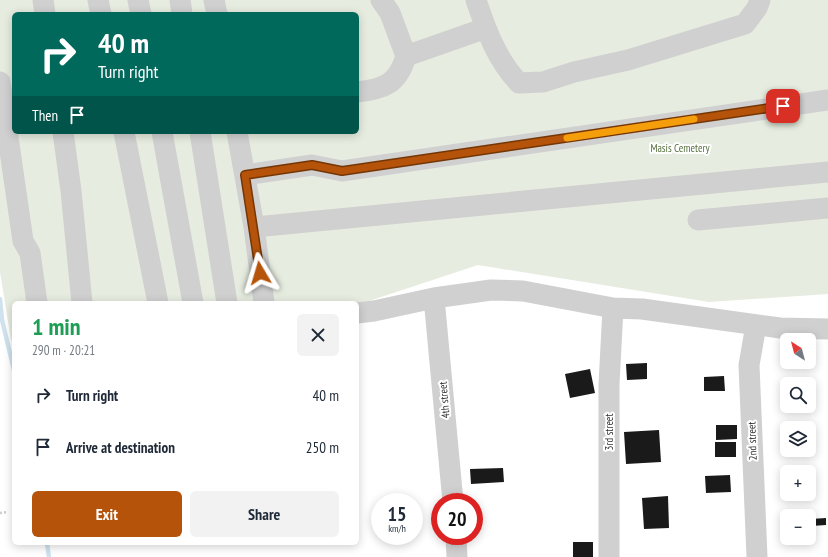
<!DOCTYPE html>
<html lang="en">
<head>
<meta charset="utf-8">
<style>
  body { margin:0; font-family:"PT Sans Narrow",sans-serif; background:#f2f2f3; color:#1f2937; height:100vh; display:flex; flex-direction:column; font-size:15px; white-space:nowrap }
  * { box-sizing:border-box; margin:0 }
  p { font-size:13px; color:#747a83 }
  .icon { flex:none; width:22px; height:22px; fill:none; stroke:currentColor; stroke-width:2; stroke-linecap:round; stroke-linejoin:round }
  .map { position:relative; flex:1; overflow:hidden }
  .side { position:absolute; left:12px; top:301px; width:347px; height:244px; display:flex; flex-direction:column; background:#fff; border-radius:6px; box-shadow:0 2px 10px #0003 }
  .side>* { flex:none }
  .guide { position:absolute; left:12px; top:12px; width:347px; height:122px; border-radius:6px; box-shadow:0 2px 10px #0003; background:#00695c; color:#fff; overflow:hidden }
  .needle { width:26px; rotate:324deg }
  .controls { position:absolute; left:780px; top:333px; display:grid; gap:8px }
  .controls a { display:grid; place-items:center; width:36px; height:36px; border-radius:6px; background:#fff; box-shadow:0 2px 10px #0003; font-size:20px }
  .speed { position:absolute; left:371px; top:493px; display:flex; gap:8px; font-size:20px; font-weight:700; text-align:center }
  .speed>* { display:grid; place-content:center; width:52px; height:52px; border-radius:50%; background:#fff; box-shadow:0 2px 10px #0003; line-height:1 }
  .speed small { font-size:10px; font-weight:400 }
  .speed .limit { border:6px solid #d22; background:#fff; color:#111 }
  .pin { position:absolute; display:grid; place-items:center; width:34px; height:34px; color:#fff; margin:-17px; border-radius:8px; box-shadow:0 2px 6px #0006 }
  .me { position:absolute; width:44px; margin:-22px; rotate:353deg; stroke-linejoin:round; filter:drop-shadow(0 0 3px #0008) }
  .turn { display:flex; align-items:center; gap:14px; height:84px; padding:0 20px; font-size:18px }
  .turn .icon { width:52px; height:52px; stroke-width:2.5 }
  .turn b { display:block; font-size:28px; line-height:34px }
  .then { display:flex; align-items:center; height:38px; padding:0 20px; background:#0003; gap:8px; font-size:15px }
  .round { display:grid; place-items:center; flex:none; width:42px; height:42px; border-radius:6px; background:#f2f2f3 }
  .headline { display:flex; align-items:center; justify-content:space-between; height:68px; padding:0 20px }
  h1 { font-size:24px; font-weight:700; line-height:30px; color:#1e9e55 }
  .action { display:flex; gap:8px; margin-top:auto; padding:8px 20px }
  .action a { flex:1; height:46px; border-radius:6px; background:#b45309; color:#fff; font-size:16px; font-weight:700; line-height:46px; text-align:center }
  .action a+a { background:#f2f2f3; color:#1f2937 }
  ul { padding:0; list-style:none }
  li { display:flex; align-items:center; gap:12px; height:52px; padding:0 20px }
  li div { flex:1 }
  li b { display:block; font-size:15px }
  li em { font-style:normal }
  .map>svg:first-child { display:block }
  .green { fill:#e6ecdf; fill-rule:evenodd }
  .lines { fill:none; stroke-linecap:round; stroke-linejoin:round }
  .stream { stroke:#cfe2ee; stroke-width:4.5 }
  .building { fill:#1a1a1a }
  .path { stroke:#cdcdcd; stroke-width:2.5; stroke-dasharray:2 2; stroke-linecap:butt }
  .minor { stroke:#d0d0d0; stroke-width:21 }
  .route-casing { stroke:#753606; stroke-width:10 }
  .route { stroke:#b45309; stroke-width:7 }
  .slow { stroke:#f59e0b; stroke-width:7 }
  .labels { text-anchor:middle; stroke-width:4; stroke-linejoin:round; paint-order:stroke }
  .park-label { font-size:11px; fill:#56703f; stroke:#fff }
  .street-label { font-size:11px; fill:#333; stroke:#fff }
</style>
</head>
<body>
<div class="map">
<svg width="828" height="557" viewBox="0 0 828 557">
  <rect width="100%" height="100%" fill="#fff"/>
  <path class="green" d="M0 0H828V294L709 302 478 265 357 305V303H14V340H11L0 272ZM14 14H357V132H14Z"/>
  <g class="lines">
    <path class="stream" d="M0 299 2 320 14 370
      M47 543 49 557"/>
  </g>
  <path class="building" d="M647 363V379L627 380 626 364Z
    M590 369 595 393 570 398 565 374Z
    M724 376 725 391H704V377Z
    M716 425H737V439L716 440Z
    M659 430 661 462 626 464 624 432Z
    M715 442H736V457H715Z
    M503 468 504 482 471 484 470 469Z
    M730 475 731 492 706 493 705 476Z
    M668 496 669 528 644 529 642 498Z
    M826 518V525L811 526V519Z
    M573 542H593V557H573Z"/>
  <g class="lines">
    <path class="path" d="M0 513 8 512"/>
    <path class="minor" d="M43 0 45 14
      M98 0 101 14
      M138 0 141 14
      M180 0 182 14
      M214 0 217 14
      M381 0 390 13 406 56 486 28
      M476 0C486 30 497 60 519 83L543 82 574 72 628 60 745 24 757 8 760 0
      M0 82 23 241 30 253 37 303
      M357 92C384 89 398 84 406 56
      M63 132 71 191 82 303
      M124 132 158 303
      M162 132 193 303
      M200 132 227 303
      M237 132 254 227 264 303
      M245 175 312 165 342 171 828 100
      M698 220 828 208
      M254 227 828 172
      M434 298 453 502
      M357 313 374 311 434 298 491 290 523 291 613 308 642 309 780 328 828 329
      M756 325 749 365 757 557
      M456 536 457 557
      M609 557V384L613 308"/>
  </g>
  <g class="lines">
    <defs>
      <path id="route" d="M260 273 245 175 312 165 342 171 783 106"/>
    </defs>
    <use href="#route" class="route-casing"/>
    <use href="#route" class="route"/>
    <path class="slow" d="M567 138 694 119"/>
  </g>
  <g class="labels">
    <g class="park-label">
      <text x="680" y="152">Masis Cemetery</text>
    </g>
    <g class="street-label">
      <text transform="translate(444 400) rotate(-95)" y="4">4th street</text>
      <text transform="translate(609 432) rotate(-90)" y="4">3rd street</text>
      <text transform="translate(752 441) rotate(-92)" y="4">2nd street</text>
    </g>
  </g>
</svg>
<div class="controls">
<a><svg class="needle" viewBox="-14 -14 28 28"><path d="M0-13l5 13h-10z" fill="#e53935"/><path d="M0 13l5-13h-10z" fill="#747a83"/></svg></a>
<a><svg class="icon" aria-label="search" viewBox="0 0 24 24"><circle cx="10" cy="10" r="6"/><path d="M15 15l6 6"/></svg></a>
<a><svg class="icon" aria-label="layers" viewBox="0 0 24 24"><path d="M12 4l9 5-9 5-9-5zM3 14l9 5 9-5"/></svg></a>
<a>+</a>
<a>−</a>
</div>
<div class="speed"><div>15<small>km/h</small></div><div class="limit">20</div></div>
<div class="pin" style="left:783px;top:106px;background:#d93025"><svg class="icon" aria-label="arrive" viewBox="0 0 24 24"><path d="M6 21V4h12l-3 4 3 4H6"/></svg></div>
<svg class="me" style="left:260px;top:273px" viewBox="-20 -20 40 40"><path d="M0-17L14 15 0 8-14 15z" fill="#b45309" stroke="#fff" stroke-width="4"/></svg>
<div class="guide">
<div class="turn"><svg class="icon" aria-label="right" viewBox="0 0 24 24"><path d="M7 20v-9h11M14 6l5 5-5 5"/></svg><div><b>40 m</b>Turn right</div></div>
<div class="then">Then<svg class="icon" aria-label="arrive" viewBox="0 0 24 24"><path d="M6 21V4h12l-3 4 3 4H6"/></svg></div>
</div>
<section class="side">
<div class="headline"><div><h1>1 min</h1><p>290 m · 20:21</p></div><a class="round"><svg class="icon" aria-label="close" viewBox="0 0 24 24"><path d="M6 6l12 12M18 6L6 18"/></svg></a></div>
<ul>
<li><svg class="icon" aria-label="right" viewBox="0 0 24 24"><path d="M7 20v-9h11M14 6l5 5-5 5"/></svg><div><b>Turn right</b></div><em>40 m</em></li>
<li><svg class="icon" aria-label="arrive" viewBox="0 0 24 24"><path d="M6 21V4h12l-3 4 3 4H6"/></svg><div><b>Arrive at destination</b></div><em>250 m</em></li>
</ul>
<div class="action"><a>Exit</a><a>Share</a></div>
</section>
</div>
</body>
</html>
